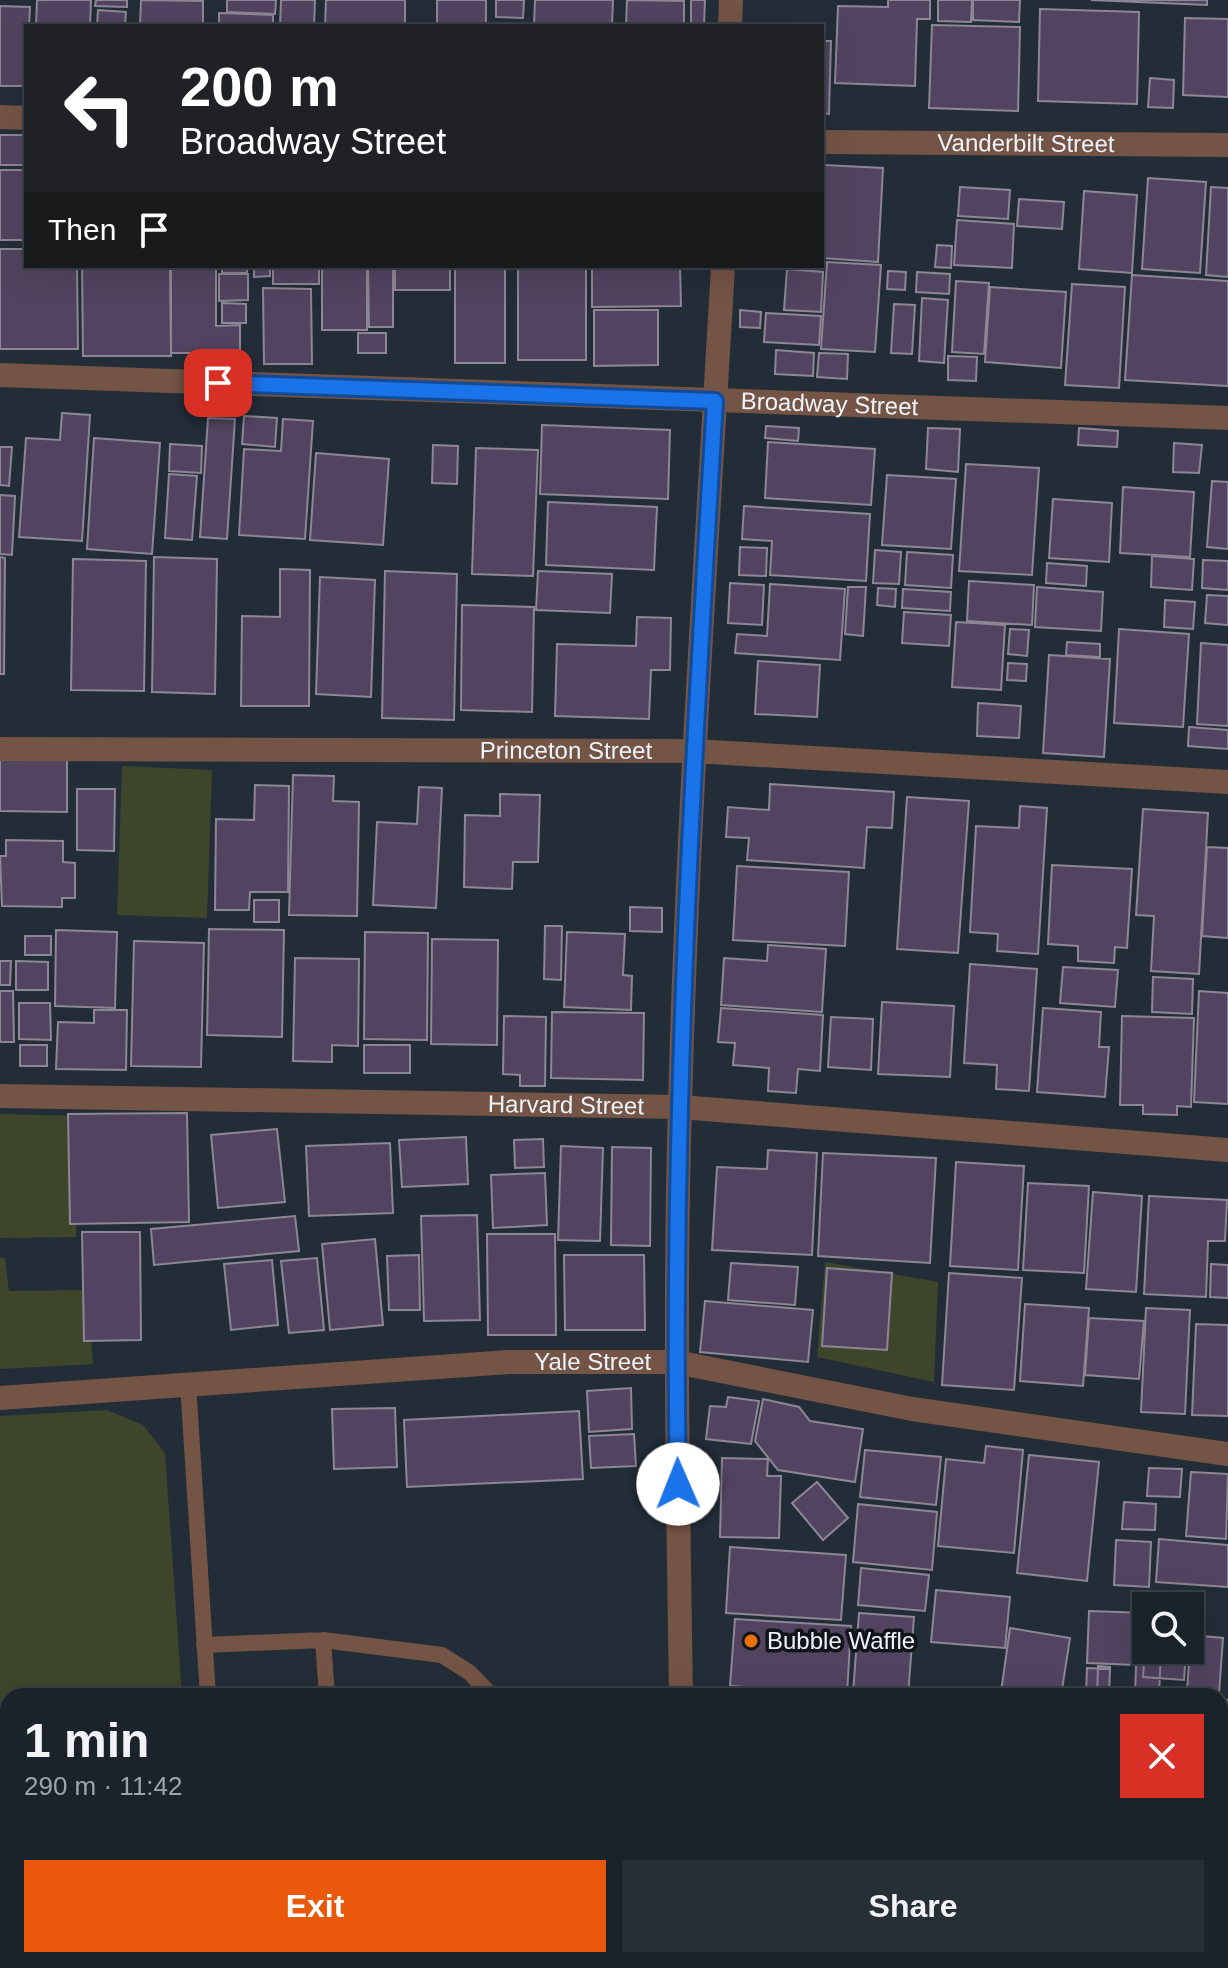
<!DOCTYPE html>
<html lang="en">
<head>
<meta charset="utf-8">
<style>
  body { margin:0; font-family:Arial,sans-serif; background:#272f36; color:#f1f3f6; height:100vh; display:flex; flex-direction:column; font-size:30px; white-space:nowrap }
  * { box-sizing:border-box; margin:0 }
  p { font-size:26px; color:#9fa4a8 }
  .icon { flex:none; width:44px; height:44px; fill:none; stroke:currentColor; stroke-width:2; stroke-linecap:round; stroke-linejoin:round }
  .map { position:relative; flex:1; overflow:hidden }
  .drawer { position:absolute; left:0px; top:1688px; width:1228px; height:280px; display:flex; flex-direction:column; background:#1a222a; border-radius:24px 24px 0 0; box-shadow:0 8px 32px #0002,0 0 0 2px #383f47 }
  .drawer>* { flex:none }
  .top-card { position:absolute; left:24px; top:24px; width:800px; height:244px; border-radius:0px; box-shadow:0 8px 32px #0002,0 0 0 2px #383f47; background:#202124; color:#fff; overflow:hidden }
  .fabs { position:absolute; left:1132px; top:1592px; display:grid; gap:16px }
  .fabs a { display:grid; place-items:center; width:72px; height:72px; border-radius:0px; background:#1a222a; box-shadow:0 8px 32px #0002,0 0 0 2px #383f47; font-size:40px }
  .pin { position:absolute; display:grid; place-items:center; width:68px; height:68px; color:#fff; margin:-34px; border-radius:16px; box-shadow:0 4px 12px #0006 }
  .me { position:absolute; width:88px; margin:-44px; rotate:359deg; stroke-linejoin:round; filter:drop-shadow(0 0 6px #0008) }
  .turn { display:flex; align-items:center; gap:28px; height:168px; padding:0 24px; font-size:36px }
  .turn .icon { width:104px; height:104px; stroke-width:2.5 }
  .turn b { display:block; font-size:56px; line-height:68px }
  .then { display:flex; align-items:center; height:76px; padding:0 24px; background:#0003; gap:16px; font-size:30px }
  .round { display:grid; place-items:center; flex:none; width:84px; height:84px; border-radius:0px; background:#272f36 }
  .overview { display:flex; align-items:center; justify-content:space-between; height:136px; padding:0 24px }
  h1 { font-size:48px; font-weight:700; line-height:60px }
  .primary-button { display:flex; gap:16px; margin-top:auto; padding:16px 24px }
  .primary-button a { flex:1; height:92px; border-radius:0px; background:#ea580c; color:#fff; font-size:32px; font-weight:700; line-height:92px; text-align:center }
  .primary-button a+a { background:#272f36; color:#f1f3f6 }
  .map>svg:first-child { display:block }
  .green { fill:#3d462a }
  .building { fill:#524460; stroke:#8d8695; stroke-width:2 }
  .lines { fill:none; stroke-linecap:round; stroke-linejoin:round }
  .service { stroke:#745444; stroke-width:16 }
  .minor { stroke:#745444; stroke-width:24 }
  .route-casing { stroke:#114b97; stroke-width:20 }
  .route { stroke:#1a73e8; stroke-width:14 }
  .food-dot { fill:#e8710a; stroke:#11151a; stroke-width:3 }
  .labels { text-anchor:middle; stroke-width:7; stroke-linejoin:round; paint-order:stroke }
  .street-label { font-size:24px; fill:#edf3fb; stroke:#11151a }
  .poi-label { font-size:24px; fill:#edf3fb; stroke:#11151a; text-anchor:start }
</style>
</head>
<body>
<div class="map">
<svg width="1228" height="1968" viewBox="0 0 1228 1968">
  <rect width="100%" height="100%" fill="#232d38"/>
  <path class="green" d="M122 766 212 770 207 918 117 915Z
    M0 1114 77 1116 76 1237 0 1238Z
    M0 1258H5L9 1291 87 1290 93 1364 0 1369Z
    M825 1262 938 1282 934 1382 817 1357Z
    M107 1410 143 1425 165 1453 182 1696H8V1960H197L198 1968H0V1416Z"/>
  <path class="building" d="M37 0H91L90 26H36Z
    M96 0H127V7L95 6Z
    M141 0 203 1V26H140Z
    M227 0H276L275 14 227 12Z
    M281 0H315L314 26H280Z
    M326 0H405V26H325Z
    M437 0H486V26H437Z
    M496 0H524L523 18 496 17Z
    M535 0H613L612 26H534Z
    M627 0 684 1V26H626Z
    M691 0H705L704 26H691Z
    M888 0H930V19H917L915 86 835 83 838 6 888 7Z
    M938 0H972L971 22 938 21Z
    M973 0H1020L1019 22 973 20Z
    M1091 0H1207V5Z
    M0 6 30 7 26 86H0Z
    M1040 9 1139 12 1137 104 1038 101Z
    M98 10 126 12 125 26 97 25Z
    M219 13 273 15V26H219Z
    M1185 18 1228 19V97L1183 95Z
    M932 25 1020 27 1018 111 929 108Z
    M822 41H831L829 114 822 113Z
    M1150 78 1174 80 1173 108 1148 107Z
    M0 135H26V165H0Z
    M824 165 883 168 878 262 822 258Z
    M0 170H26V240H0Z
    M1148 178 1206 182 1200 273 1142 269Z
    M960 187 1010 190 1008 219 958 216Z
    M1211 187 1228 188V277L1206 275Z
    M1084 191 1137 195 1132 273 1079 269Z
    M1019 199 1064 202 1062 229 1017 226Z
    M957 220 1014 224 1012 268 954 265Z
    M937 245 952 246 951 268 935 267Z
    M0 249H26V266H77L78 349H0Z
    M827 262 881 265 875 352 821 349Z
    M82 266H170L171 356H83Z
    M171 266H216V326L240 325V353H171Z
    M222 266H247V273H222Z
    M254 266H270V276L254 277Z
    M273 266H319V284H273Z
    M322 266H367V330H322Z
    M368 266H393V327H369Z
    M395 266H450V290H395Z
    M455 266H505V363H455Z
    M518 266H586V360H518Z
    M592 266H680L681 306 592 307Z
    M787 269 823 272 821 312 784 310Z
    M888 271 906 272 905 290 887 289Z
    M917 272 950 274 949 294 916 292Z
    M219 274H248V300L219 301Z
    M1132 275 1228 281V386L1125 380Z
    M956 281 989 283 984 354 952 352Z
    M1072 284 1125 287 1119 388 1065 385Z
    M990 287 1066 292 1061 368 985 362Z
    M263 288 311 289 312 364H264Z
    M922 298 948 300 944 363 919 361Z
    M222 303 246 304V323H222Z
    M894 304 915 305 912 354 891 353Z
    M594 310H658V365L594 366Z
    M740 310 761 312 760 328 740 327Z
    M766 313 821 316 819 345 764 342Z
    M358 333H386V353H358Z
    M776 350 814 353 813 376 775 374Z
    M819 353 848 354 847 379 817 377Z
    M948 356 977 357 976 381 948 380Z
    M62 413 90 415 82 541 19 537 26 438 60 440Z
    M244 416 277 418 275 447 242 444Z
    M208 418 235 419 227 539 200 537Z
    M283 419 313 421 305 539 239 535 244 449 281 451Z
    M542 425 670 430 668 499 540 494Z
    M766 426 799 428 798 441 765 438Z
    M928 428 960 429 958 472 926 469Z
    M1079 428 1118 431 1117 447 1078 445Z
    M94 438 160 443 152 554 87 549Z
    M768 442 875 449 871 505 765 498Z
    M1174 443 1202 445 1199 473 1173 472Z
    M170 444 202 446 201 473 169 471Z
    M433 445 458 446 457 484 432 483Z
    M0 447H12L9 486 0 485Z
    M476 448 538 450 533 576 472 574Z
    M316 453 389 459 383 545 310 540Z
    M966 464 1039 468 1032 575 959 571Z
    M169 474 197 476 192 540 165 538Z
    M887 475 956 479 951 549 882 545Z
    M1212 481 1228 482V549L1207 547Z
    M1123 487 1194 492 1190 557 1120 553Z
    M0 495 15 496 12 555 0 554Z
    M1053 499 1112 503 1109 562 1049 558Z
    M548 502 657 507 654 570 546 565Z
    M744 506 870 514 866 581 770 575 772 541 742 539Z
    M740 547 767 548 766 576 739 575Z
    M875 550 901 552 899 584 873 583Z
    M907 552 953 555 951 588 905 585Z
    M1152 556 1194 559 1192 590 1151 587Z
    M0 557 5 558 4 674H0Z
    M154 557 217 559 215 694 152 692Z
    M73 559 146 561 144 691 71 690Z
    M1203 560 1228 561V590L1202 588Z
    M1047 563 1087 566 1086 586 1046 583Z
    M280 569 310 570 309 706H241L242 616 280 617Z
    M385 571 457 574 454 720 382 718Z
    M538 571 612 574 610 613 536 610Z
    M320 577 375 580 371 697 316 694Z
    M969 581 1034 585 1032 625 967 621Z
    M730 583 764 585 762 625 728 623Z
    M770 584 845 589 840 660 735 653 737 634 767 636Z
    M848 587H866L863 636 845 634Z
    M1037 587 1103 592 1101 631 1035 627Z
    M878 588 896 589 895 607 877 605Z
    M903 589 951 592 950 611 902 608Z
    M1207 595 1228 596V625L1205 623Z
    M1165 600 1195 602 1193 629 1164 627Z
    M462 605 534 607 532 712 461 710Z
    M904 612 951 615 949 646 902 643Z
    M637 617 671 618 670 670H651L649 719 555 716 557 644 636 646Z
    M956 622 1005 625 1001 690 952 687Z
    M1010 629 1029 630 1027 656 1008 654Z
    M1119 629 1189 634 1183 727 1114 723Z
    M1067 642 1100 644V657L1066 655Z
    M1201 643 1228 645V726L1197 724Z
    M1049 655 1110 659 1104 757 1043 753Z
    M758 661 820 665 817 717 755 714Z
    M1008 663 1027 664 1026 681 1007 680Z
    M978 703 1021 706 1019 738 977 736Z
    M1189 727 1228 730V749L1188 746Z
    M0 758 67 759V812L0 811Z
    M293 775 334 776 333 801 359 802 357 916 289 915Z
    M770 784 894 792 892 828 867 827 864 868 747 860 749 838 726 837 728 807 769 810Z
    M255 785 289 786 288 892H250L249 910H215L216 819 254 820Z
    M419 787 442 788 436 908 373 905 377 822 417 824Z
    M77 789H115L114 851 77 850Z
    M500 794 540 795 538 862H513L512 889 464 887 465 815 500 816Z
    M907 797 969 801 958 953 897 949Z
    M1020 806 1047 808 1038 954 997 951 998 934 970 932 976 826 1019 828Z
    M1143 809 1208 813 1199 974 1151 971 1154 916 1136 915Z
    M6 840 63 841V862L75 863V898H62V907L2 906 0 856H6Z
    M1207 847 1228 848V938L1202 936Z
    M1052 865 1132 869 1127 948 1115 947 1114 963 1078 961V946L1048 944Z
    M737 866 849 872 845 946 733 940Z
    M254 900H279V922H254Z
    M630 907 662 908V932L630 931Z
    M545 926H562L561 980 544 979Z
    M209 929 284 930 282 1037 207 1035Z
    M56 930 117 932 115 1008 55 1006Z
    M365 932 428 933 427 1040 364 1039Z
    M567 932 625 934 623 975 632 976 631 1010 564 1007Z
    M25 936H51V955H25Z
    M432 939 498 940 497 1045 431 1044Z
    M134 941 204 943 201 1067 131 1066Z
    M768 945 826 949 822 1012 721 1005 724 958 767 961Z
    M295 958 359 959 358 1046 332 1045V1062L293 1061Z
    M0 961H11L10 985H0Z
    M16 961 48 962V990H16Z
    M970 964 1037 969 1029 1091 996 1089 997 1065 964 1063Z
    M1063 967 1118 970 1115 1007 1060 1003Z
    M1153 977 1193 979 1192 1014 1152 1012Z
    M0 991H13L14 1042H0Z
    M1199 991 1228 993V1104L1194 1102Z
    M882 1002 954 1006 950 1077 878 1074Z
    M19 1003H50L51 1040 19 1039Z
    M721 1008 823 1015 820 1071 798 1069 796 1093 768 1091 769 1068 733 1065 735 1043 718 1042Z
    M1043 1008 1101 1012 1099 1047H1109L1105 1097 1037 1092Z
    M94 1010H127L126 1070 56 1069 58 1022 94 1023Z
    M552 1012 644 1013 643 1080 551 1078Z
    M504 1016 546 1017 545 1086H520V1075L503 1074Z
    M1122 1016 1194 1018 1191 1107 1177 1106V1115L1143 1114V1105H1120Z
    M831 1017 873 1019 871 1070 828 1067Z
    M20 1045H47V1066H20Z
    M364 1045H410V1073H364Z
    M187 1113 189 1222 70 1224 68 1114Z
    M277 1129 285 1202 218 1208 211 1135Z
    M466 1137 468 1184 402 1187 399 1140Z
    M543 1139 544 1167 515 1168 514 1140Z
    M390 1143 393 1213 309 1216 306 1146Z
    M561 1146 603 1148 600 1241 558 1240Z
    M612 1147 651 1148 650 1246 611 1245Z
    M768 1150 817 1153 812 1255 712 1250 717 1167 767 1169Z
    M823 1153 936 1158 930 1263 818 1256Z
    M956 1162 1024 1166 1018 1270 950 1266Z
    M545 1173 547 1225 493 1228 491 1175Z
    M1028 1183 1089 1186 1084 1273 1023 1270Z
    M1093 1192 1142 1196 1136 1292 1086 1289Z
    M1149 1196 1227 1200 1225 1241H1208L1206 1297 1144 1294Z
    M477 1215 480 1320 424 1321 421 1216Z
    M295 1216 299 1251 154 1265 151 1229Z
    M82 1232H140L141 1340 84 1341Z
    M487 1234H555L556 1335H488Z
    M375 1239 383 1325 330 1330 322 1244Z
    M419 1255 420 1310H389L387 1256Z
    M564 1255H644L645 1330H565Z
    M317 1258 324 1330 289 1333 281 1261Z
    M272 1260 278 1325 231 1330 224 1264Z
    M731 1263 798 1267 795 1305 728 1300Z
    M1211 1264 1228 1265V1298L1210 1297Z
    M827 1268 892 1273 887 1350 822 1346Z
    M949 1273 1022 1278 1014 1390 942 1385Z
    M705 1301 813 1310 808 1362 700 1352Z
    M1025 1304 1089 1308 1083 1386 1020 1381Z
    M1146 1308 1190 1310 1185 1414 1141 1412Z
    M1089 1318 1144 1321 1139 1379 1085 1375Z
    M1196 1324 1228 1325V1416L1192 1415Z
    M631 1388 632 1429 589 1432 587 1391Z
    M728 1397 759 1401 751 1444 706 1439 710 1406 726 1407Z
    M763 1399 799 1407 810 1421 863 1429 855 1482 778 1470 755 1441Z
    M395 1408 397 1467 334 1469 332 1409Z
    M579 1411 583 1479 407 1487 404 1420Z
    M634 1434 636 1466 591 1468 589 1436Z
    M986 1446 1023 1450 1014 1553 938 1546 946 1459 984 1463Z
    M865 1450 941 1457 936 1505 860 1497Z
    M1029 1455 1099 1462 1087 1581 1017 1573Z
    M722 1458 768 1459 767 1476H781L779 1538 720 1537Z
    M1149 1468 1182 1469 1180 1497 1147 1496Z
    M1191 1472 1228 1474 1226 1539 1186 1536Z
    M817 1482 848 1518 823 1540 792 1503Z
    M1124 1502 1156 1504 1155 1530 1122 1529Z
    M858 1504 937 1512 932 1570 853 1562Z
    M1159 1539 1228 1545V1587L1156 1582Z
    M1116 1540 1151 1542 1149 1587 1114 1585Z
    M730 1547 846 1555 841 1620 726 1613Z
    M861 1568 929 1575 925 1611 858 1605Z
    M936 1590 1010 1597 1005 1648 931 1642Z
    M1089 1611 1146 1613V1650H1161L1159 1696H1135L1136 1665 1087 1663Z
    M859 1613 914 1617 908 1696 853 1693Z
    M735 1619 851 1626 847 1694 730 1686Z
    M1010 1628 1070 1638 1061 1696 1001 1692Z
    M1191 1635 1223 1638 1219 1694 1187 1691Z
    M1145 1649 1186 1652 1184 1680 1143 1677Z
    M1098 1666 1110 1667 1109 1696H1097Z
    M1087 1668 1110 1669 1109 1696H1086Z
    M1220 1699 1228 1700V1729H1220Z
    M1220 1809H1228V1910H1220Z
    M1220 1923 1228 1924V1968H1208L1209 1960H1220Z
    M768 1960 840 1963V1968H767Z
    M934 1960H972L971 1968H933Z
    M991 1960H1049V1968H991Z
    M1052 1960H1129V1968H1052Z
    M1139 1960H1206L1205 1968H1138Z"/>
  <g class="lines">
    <path class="service" d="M188 1384 208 1696
      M323 1640 327 1696
      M204 1645 323 1640 442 1655 470 1673 492 1696
      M229 1960V1968
      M349 1960 350 1966 355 1968
      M423 1968 525 1960"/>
    <g class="minor">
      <path d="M730 26 731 0"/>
      <path d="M0 117 26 118"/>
      <path id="s1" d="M822 142 1228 145"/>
      <path id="s2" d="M0 375 1228 418"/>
      <path id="s3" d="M0 749 693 751 1228 782"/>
      <path id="s4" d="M0 1096 680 1107 1228 1150"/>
      <path id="s5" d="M0 1398 509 1362H676L912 1409 1228 1454"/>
      <path d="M681 1696C678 1499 674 1303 680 1106 687 826 707 546 723 266"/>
      <path d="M1220 1761 1228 1762"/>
      <path d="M694 1960V1968"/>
    </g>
  </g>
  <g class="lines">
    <defs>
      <path id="route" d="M218 383 715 401C693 762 671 1122 678 1484"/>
    </defs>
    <use href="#route" class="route-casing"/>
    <use href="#route" class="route"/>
  </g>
  <circle class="food-dot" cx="751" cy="1641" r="8"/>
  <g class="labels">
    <g class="street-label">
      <text dy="8" stroke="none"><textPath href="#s1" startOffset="204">Vanderbilt Street</textPath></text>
      <text dy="8" stroke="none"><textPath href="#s2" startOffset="830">Broadway Street</textPath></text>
      <text dy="8" stroke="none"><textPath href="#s3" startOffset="566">Princeton Street</textPath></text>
      <text dy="8" stroke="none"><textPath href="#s4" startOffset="566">Harvard Street</textPath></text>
      <text dy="8" stroke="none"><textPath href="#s5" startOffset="594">Yale Street</textPath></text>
    </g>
    <g class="poi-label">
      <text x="767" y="1649">Bubble Waffle</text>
    </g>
  </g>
</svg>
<div class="fabs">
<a><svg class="icon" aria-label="search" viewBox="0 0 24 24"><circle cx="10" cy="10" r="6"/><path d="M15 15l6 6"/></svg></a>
</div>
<div class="pin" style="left:218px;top:383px;background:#d93025"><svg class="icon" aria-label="arrive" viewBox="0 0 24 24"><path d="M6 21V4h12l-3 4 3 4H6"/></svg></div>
<svg class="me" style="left:678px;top:1484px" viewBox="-20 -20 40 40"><circle r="19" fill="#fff"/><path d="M0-13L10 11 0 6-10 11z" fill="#1a73e8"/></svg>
<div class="top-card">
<div class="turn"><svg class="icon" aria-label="left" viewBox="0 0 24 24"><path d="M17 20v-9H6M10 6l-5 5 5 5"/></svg><div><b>200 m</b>Broadway Street</div></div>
<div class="then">Then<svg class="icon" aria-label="arrive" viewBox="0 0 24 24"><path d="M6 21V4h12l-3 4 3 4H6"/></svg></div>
</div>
<section class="drawer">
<div class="overview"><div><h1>1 min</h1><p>290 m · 11:42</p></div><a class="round" style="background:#d93025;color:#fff"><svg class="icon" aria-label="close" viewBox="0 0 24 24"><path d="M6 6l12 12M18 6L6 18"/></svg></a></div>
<div class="primary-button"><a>Exit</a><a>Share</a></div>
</section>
</div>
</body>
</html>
